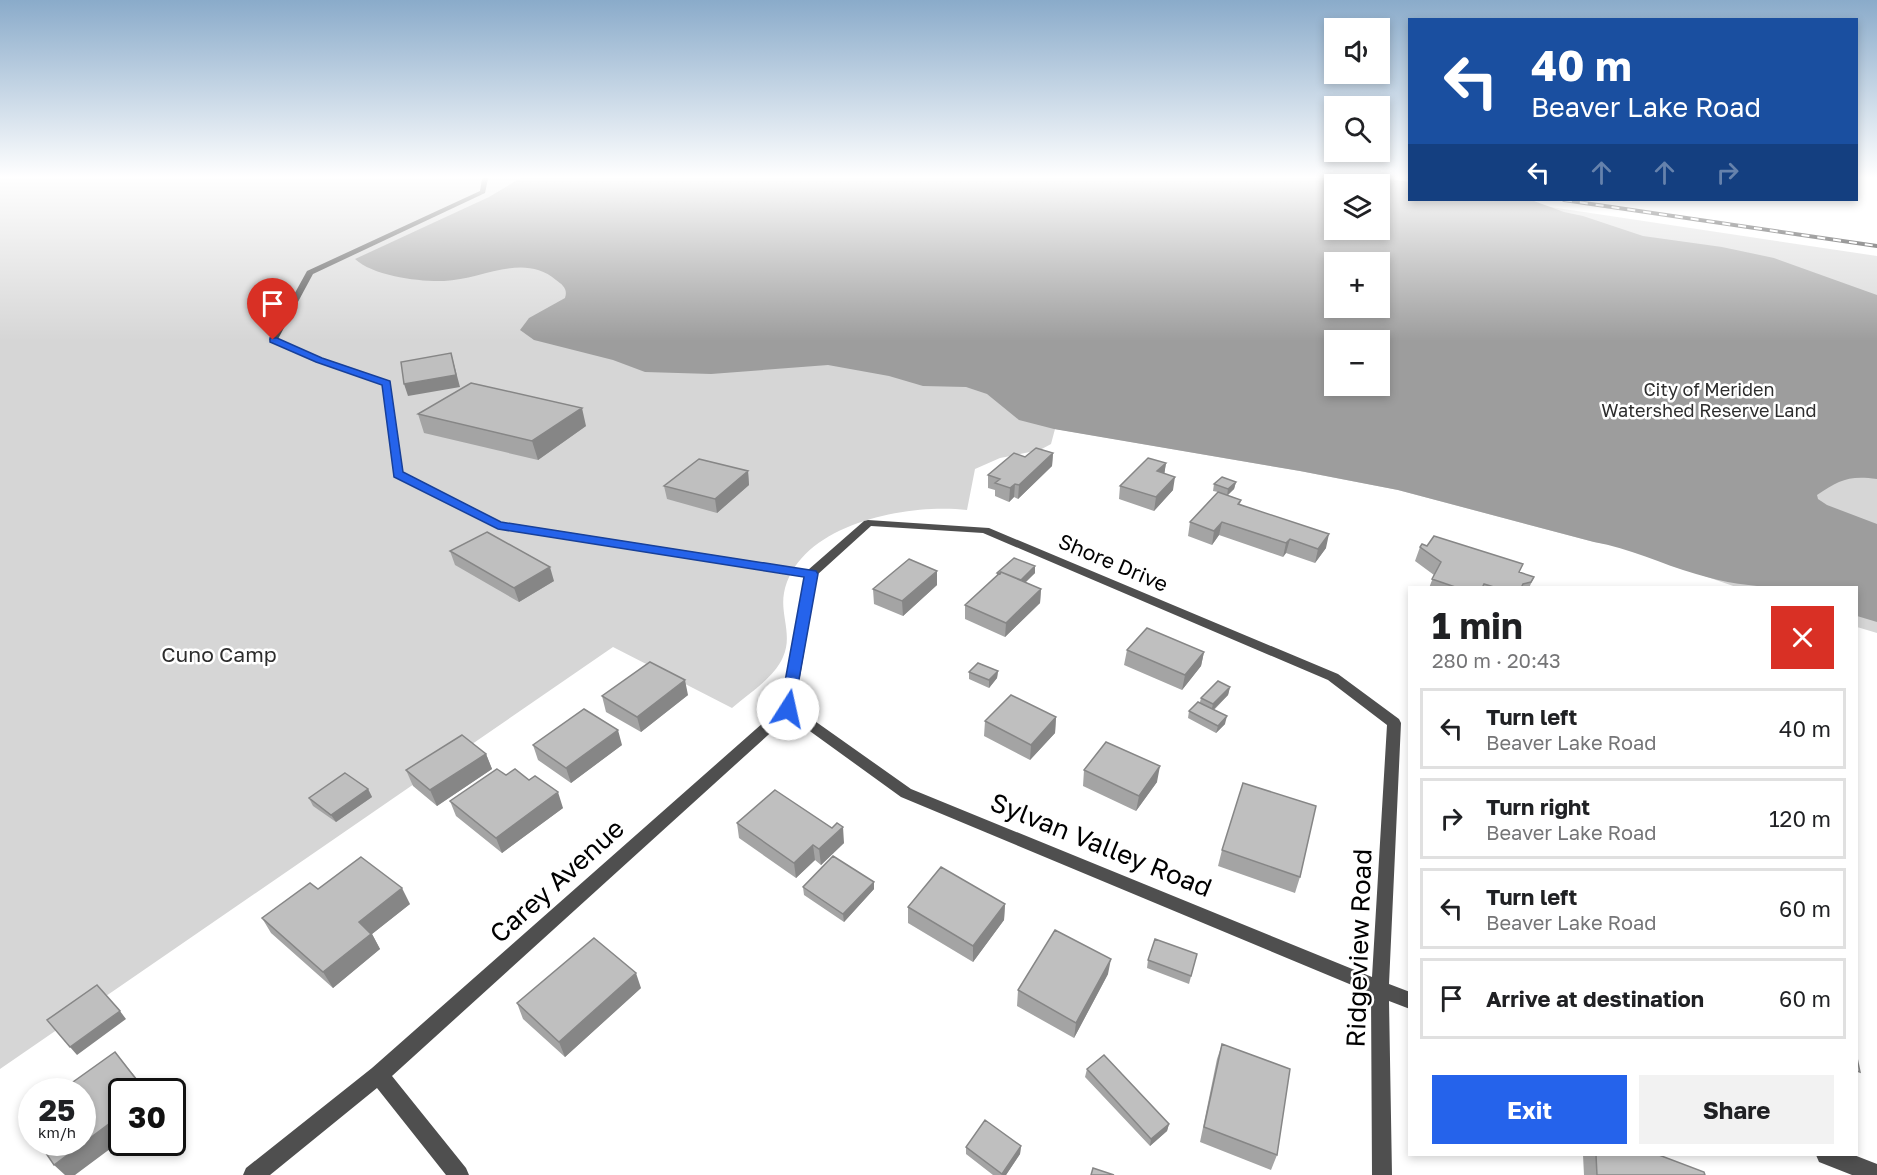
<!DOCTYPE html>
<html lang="en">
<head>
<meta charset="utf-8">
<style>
  body { margin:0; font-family:"Golos Text",sans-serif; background:#f2f2f2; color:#202124; height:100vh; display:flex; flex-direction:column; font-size:22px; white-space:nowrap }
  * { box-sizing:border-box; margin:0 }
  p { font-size:20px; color:#757577 }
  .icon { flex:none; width:33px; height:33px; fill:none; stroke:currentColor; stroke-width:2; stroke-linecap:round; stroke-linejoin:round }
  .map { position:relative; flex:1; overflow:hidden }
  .details { position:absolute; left:1408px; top:586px; width:450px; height:570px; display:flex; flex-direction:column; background:#fff; border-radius:0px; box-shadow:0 3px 9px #0003 }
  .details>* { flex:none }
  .top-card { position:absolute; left:1408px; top:18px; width:450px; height:183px; border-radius:0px; box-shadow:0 3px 9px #0003; background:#1a4fa0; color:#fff; overflow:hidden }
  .buttons { position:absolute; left:1324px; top:18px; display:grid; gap:12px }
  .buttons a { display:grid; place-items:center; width:66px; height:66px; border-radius:0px; background:#fff; box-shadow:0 3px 9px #0003; font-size:30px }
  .speed { position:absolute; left:18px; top:1078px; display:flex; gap:12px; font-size:30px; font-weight:700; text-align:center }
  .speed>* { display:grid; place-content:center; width:78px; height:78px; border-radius:50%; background:#fff; box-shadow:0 3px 9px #0003; line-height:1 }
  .speed small { font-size:15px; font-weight:400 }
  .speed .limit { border:3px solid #111; border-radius:9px; background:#fff; color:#111 }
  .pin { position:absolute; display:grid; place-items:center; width:51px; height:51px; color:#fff; margin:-62px -26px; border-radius:50% 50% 50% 0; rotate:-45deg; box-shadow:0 0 6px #0007 }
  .pin .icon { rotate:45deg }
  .me { position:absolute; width:66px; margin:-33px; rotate:10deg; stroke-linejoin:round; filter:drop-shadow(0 0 4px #0008) }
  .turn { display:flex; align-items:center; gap:21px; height:126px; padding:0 24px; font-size:27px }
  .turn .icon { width:78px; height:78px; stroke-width:2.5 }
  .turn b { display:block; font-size:42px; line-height:51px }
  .lanes { display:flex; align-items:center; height:57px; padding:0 24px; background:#0003; justify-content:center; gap:30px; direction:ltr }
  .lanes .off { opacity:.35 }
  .round { display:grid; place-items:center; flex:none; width:63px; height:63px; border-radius:0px; background:#f2f2f2 }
  .summary { display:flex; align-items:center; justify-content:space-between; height:102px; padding:0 24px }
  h1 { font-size:36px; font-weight:700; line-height:45px }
  .action { display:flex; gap:12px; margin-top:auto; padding:12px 24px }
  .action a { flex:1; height:69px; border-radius:0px; background:#2563eb; color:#fff; font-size:24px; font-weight:700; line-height:69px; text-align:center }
  .action a+a { background:#f2f2f2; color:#202124 }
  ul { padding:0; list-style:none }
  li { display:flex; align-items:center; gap:18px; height:81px; margin:0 12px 9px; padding:0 12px; border:3px solid #e0e0e0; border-radius:0px }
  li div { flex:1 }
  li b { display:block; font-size:22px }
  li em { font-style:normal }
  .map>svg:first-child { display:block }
  .green { fill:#d6d6d6; fill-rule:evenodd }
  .water { fill:#9d9d9d; fill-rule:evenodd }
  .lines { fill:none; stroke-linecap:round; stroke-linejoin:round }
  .street { fill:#4f4f4f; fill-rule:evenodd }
  .rail-casing { stroke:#000; stroke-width:4 }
  .rail { stroke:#fff; stroke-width:2; stroke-dasharray:8; stroke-linecap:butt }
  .wall { fill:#a4a4a4 }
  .shaded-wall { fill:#868686 }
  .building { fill:#bfbfbf; stroke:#868686; stroke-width:1.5 }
  .route { fill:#2563eb; stroke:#184099; stroke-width:1.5 }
  .labels { text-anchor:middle; stroke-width:5; stroke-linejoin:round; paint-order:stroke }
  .far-park-label { font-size:18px; fill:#2d2d2d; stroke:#fff }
  .street-label { font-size:21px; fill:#000; stroke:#fff }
  .park-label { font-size:21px; fill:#2d2d2d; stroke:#fff }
  .near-street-label { font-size:26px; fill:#000; stroke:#fff }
</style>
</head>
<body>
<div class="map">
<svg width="1877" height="1175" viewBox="0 0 1877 1175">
  <rect width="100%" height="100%" fill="#fff"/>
  <path class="green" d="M0 176H1350L1410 185V200H1504L1877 256V633L1857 627V588H1739L1618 546 1594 542 1398 490 1300 471 1055 429 1051 444 1040 450 1000 458 975 469 967 510C909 503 798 523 784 593 780 615 793 635 783 657 774 678 749 693 732 708L613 647 0 1069ZM1335 184H1380V230H1335ZM1335 262H1380V308H1335ZM1335 340H1380V386H1335Z"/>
  <path class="water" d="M524 176H1368L1410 182V200H1531L1564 212 1583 216 1643 236 1722 247 1774 258 1877 295V479C1849 475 1839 480 1817 495L1818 499 1827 505 1877 524V622L1857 616V588C1801 588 1750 591 1696 574 1661 564 1630 548 1594 542L1398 490 1300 471 1054 429 1019 420 987 394 966 387 923 386 889 376 828 365 711 374 645 372 613 360 534 340 520 330 529 318 565 298C568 289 563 285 556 280 523 252 481 280 444 281 420 282 373 276 355 259L489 197ZM1380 184V230H1335V184ZM1335 262H1380V308H1335ZM1335 340H1380V386H1335Z"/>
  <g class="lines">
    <path class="street" d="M485 177 488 179 485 193 313 274 278 339 322 358 389 381 403 472 501 522 808 570 864 521 868 520 989 528 1338 674 1399 719 1401 723 1389 984 1410 992V1009L1389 1001 1392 1175H1372L1371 993 901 797 789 716 392 1076 466 1168 469 1175H446L377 1088 270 1175H243L246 1168 372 1068 781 707 805 577 498 528 394 476 382 384 316 362 269 340 307 271 480 191 482 179ZM871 526 983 533 1328 680 1387 725 1372 977 911 789 795 707 817 575Z
      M1816 1155H1854L1877 1164V1175H1852L1819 1162Z"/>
    <defs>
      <path id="rail" d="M1406 176 1410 177
        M1564 200 1877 246"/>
    </defs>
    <use href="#rail" class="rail-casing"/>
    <use href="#rail" class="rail"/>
  </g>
  <path class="wall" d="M418 414 586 426 538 460 424 433Z
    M1053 453 1052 466 1018 499 1014 497 1009 502 995 496V490L988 488V475L1025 457Z
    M1166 463 1164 474 1173 490 1154 511 1119 499 1120 486Z
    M748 471 749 485 717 513 667 499 664 486Z
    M1236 482 1234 489 1227 495 1241 500 1240 504 1326 548 1315 563 1286 553 1283 557 1219 535 1212 545 1188 536 1190 522 1218 492 1213 491 1214 484Z
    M1427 546 1523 564 1519 572 1534 577 1529 588H1429L1434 575 1415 561 1420 547Z
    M450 551 554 581 519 602 455 565Z
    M997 573H1035L1025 582 1041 589 1040 603 1005 637 965 619V605L997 576Z
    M937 585 903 616 874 604 873 589Z
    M1127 650 1204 652 1201 666 1182 690 1124 665Z
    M998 671 997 678 989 688 969 679V672Z
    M1230 687 1228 695 1214 710 1225 724 1216 733 1188 718 1189 711 1200 702 1201 698Z
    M688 695 641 732 606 712 602 696Z
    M1056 717 1055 733 1030 760 984 736 985 721Z
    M533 745H622L571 783 538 760Z
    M486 754 492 769 437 806 413 786 406 770Z
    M1084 770 1157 782 1136 811 1083 786Z
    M506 775 563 808 502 853 456 816 450 801Z
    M368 789 372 797 336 822 313 806 309 798Z
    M737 823 844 843 821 865 815 860 796 878 739 838Z
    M1222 850 1300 877 1295 893 1218 866Z
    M874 882V889L844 922 804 895 803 887Z
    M318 889 410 904 372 934 380 949 333 988 271 933 262 918Z
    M1005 904 1004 920 973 962 908 923V907Z
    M1197 954 1189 984 1147 968 1148 960Z
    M1108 974 1074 1038 1017 1006 1018 990Z
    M641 988 565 1057 523 1019 517 1003Z
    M1222 1044 1277 1155 1271 1170 1200 1142 1217 1059Z
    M1087 1069 1169 1124 1167 1131 1150 1146 1085 1077Z
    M1021 1146 1020 1154 1006 1175H993L966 1154V1147Z
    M1583 1155H1659L1705 1175H1584Z"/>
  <path class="shaded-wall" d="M451 353 460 387 408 396 404 384Z
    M582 408 586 426 538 460 532 441Z
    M1053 453 1052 466 1018 499 1019 485Z
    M1166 463 1164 476 1157 471Z
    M748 471 749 485 717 513 715 499Z
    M1175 477 1173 490 1154 511 1156 497Z
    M1236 482 1234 489 1227 496 1228 489Z
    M1015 484 1014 497 1009 502 1010 488Z
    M1222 522 1219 535 1212 545 1214 531Z
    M1329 534 1326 548 1315 563 1318 549Z
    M1290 539 1286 553 1283 557 1286 543Z
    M1035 566V573L1019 589V582Z
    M550 567 554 581 519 602 514 588Z
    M937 571V585L903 616 902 601Z
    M1041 589 1040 603 1005 637 1006 623Z
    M1204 652 1201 666 1182 690 1185 675Z
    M998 671 997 678 989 688V680Z
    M685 680 688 695 641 732 637 717Z
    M1230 687 1228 695 1211 712 1213 704Z
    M1227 716 1225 724 1216 733 1218 726Z
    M1056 717 1055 733 1030 760 1031 745Z
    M618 730 622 745 571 783 566 768Z
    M486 754 492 769 437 806 430 790Z
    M1160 766 1157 782 1136 811 1139 796Z
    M368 789 372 797 336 822 331 815Z
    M558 792 563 808 502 853 496 838Z
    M843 827 844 843 821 865 819 849Z
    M813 845 815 860 796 878 794 863Z
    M874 882V889L844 922 843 914Z
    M402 888 410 904 372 934 380 949 333 988 323 972 359 922Z
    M1005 904 1004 920 973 962V946Z
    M1111 959 1108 974 1074 1038 1076 1023Z
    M636 973 641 988 565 1057 559 1042Z
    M120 1011 126 1019 77 1055 70 1047Z
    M115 1052 128 1068 148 1092H146Z
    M122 1114V1140L75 1175H65L54 1165Z
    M1169 1124 1167 1131 1150 1146 1151 1139Z
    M1021 1146 1020 1154 1006 1175H1002Z"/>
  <path class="building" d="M451 353 456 375 404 384 401 362Z
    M471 383 582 408 532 441 418 414Z
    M1036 448 1053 453 1019 485 1015 484 1010 488 995 483 1000 479 988 475 1014 453 1025 457Z
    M1148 458 1166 463 1157 471 1175 477 1156 497 1120 486Z
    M699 459 748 471 715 499 664 486Z
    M1222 477 1236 482 1228 489 1214 484Z
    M1218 492 1241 500 1238 504 1329 534 1318 549 1290 539 1286 543 1222 522 1214 531 1190 522Z
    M487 532 550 567 514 588 450 551Z
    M1434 536 1523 564 1519 572 1534 577 1531 582 1523 584 1521 588H1497L1484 584 1482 588H1458L1432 579 1441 562 1420 547 1422 544 1427 546Z
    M1014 558 1035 566 1021 580 1001 572 1000 574 997 573Z
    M909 559 937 571 902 601 873 589Z
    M1001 572 1041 589 1006 623 965 605Z
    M1147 628 1204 652 1185 675 1127 650Z
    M650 662 685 680 637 717 602 696Z
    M978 663 998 671 989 680 969 672Z
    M1218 681 1230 687 1213 704 1201 698Z
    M1011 695 1056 717 1031 745 985 721Z
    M1198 702 1227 716 1218 726 1189 711Z
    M584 709 618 730 566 768 533 745Z
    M462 735 486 754 430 790 406 770Z
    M1106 742 1160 766 1139 796 1084 770Z
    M497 769 506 775 515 769 529 780 535 776 558 792 496 838 450 801Z
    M345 773 368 789 331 815 309 798Z
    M1243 783 1316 806 1300 877 1222 850Z
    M775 790 832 828 837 823 843 827 819 849 813 845 794 863 737 823Z
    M833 856 874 882 843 914 803 887Z
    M361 857 402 888 359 922 371 934 323 972 262 918 310 883 318 889Z
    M941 867 1005 904 973 946 908 907Z
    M1055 930 1111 959 1076 1023 1018 990Z
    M594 938 636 973 559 1042 517 1003Z
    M1155 939 1197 954 1191 976 1148 960Z
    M97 985 120 1011 70 1047 47 1020Z
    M1222 1044 1290 1069 1277 1155 1204 1127Z
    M115 1052 146 1092H122V1114L54 1165 39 1143H82V1092H59Z
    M1104 1055 1169 1124 1151 1139 1087 1069Z
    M1857 1058 1860 1072 1857 1071Z
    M32 1112V1132L22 1119Z
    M985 1120 1021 1146 1002 1174 966 1147Z
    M1596 1155H1659L1704 1172 1705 1175H1597Z
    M1093 1168 1114 1175H1091Z"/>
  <linearGradient id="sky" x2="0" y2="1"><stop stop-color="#8aabca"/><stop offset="0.52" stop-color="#fff"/><stop offset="1" stop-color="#fff" stop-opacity="0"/></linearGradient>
  <rect width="1877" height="341" fill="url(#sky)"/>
  <path class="route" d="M270 338H277L322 358 390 381 403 472 501 522 816 571 818 574 793 713H782L780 709 804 577 498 529 394 477 382 385 316 362 270 342Z"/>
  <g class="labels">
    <g class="far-park-label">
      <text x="1709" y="396">City of Meriden<tspan x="1709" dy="21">Watershed Reserve Land</tspan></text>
    </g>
    <g class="street-label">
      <text transform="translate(1113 563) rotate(23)" y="7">Shore Drive</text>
    </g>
    <g class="park-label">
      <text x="219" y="662">Cuno Camp</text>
    </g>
    <g class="near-street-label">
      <text transform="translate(1101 845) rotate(22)" y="9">Sylvan Valley Road</text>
      <text transform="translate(557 881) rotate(-42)" y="9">Carey Avenue</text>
      <text transform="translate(1359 948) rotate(-88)" y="9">Ridgeview Road</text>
    </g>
  </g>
</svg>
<div class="buttons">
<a><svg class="icon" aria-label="sound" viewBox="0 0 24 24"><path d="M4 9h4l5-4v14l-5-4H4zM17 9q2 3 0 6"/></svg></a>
<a><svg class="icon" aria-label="search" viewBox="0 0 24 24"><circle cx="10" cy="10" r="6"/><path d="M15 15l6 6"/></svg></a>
<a><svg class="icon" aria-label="layers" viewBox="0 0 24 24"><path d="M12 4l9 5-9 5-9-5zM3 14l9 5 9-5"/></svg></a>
<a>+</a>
<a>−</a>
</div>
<div class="speed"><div>25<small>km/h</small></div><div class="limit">30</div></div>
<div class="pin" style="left:273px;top:340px;background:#d93025"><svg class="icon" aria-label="arrive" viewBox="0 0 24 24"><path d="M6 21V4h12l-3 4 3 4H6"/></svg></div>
<svg class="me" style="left:788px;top:709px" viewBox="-20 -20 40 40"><circle r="19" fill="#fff"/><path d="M0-13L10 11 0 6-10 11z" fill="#2563eb"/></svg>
<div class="top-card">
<div class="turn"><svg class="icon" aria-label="left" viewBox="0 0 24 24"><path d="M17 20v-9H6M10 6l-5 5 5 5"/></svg><div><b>40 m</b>Beaver Lake Road</div></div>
<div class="lanes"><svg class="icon" aria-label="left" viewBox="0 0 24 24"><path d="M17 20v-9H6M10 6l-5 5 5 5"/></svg><svg class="icon off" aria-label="ahead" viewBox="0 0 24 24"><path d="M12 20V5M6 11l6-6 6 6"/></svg><svg class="icon off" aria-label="ahead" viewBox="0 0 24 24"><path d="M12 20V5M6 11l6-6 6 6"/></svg><svg class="icon off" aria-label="right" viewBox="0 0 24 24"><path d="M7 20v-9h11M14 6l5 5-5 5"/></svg></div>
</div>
<section class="details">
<div class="summary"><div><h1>1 min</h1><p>280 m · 20:43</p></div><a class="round" style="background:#d93025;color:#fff"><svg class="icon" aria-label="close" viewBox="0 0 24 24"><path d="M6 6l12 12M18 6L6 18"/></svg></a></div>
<ul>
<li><svg class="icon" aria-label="left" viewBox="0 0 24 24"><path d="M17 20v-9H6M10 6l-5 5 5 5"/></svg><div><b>Turn left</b><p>Beaver Lake Road</p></div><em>40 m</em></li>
<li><svg class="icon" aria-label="right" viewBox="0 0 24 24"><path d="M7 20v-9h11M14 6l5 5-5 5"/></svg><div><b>Turn right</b><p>Beaver Lake Road</p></div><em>120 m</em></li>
<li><svg class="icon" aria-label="left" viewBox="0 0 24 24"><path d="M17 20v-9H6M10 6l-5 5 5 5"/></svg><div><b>Turn left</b><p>Beaver Lake Road</p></div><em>60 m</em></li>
<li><svg class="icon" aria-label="arrive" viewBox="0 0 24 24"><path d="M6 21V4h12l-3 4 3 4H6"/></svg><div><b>Arrive at destination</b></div><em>60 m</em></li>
</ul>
<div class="action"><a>Exit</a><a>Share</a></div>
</section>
</div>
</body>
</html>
